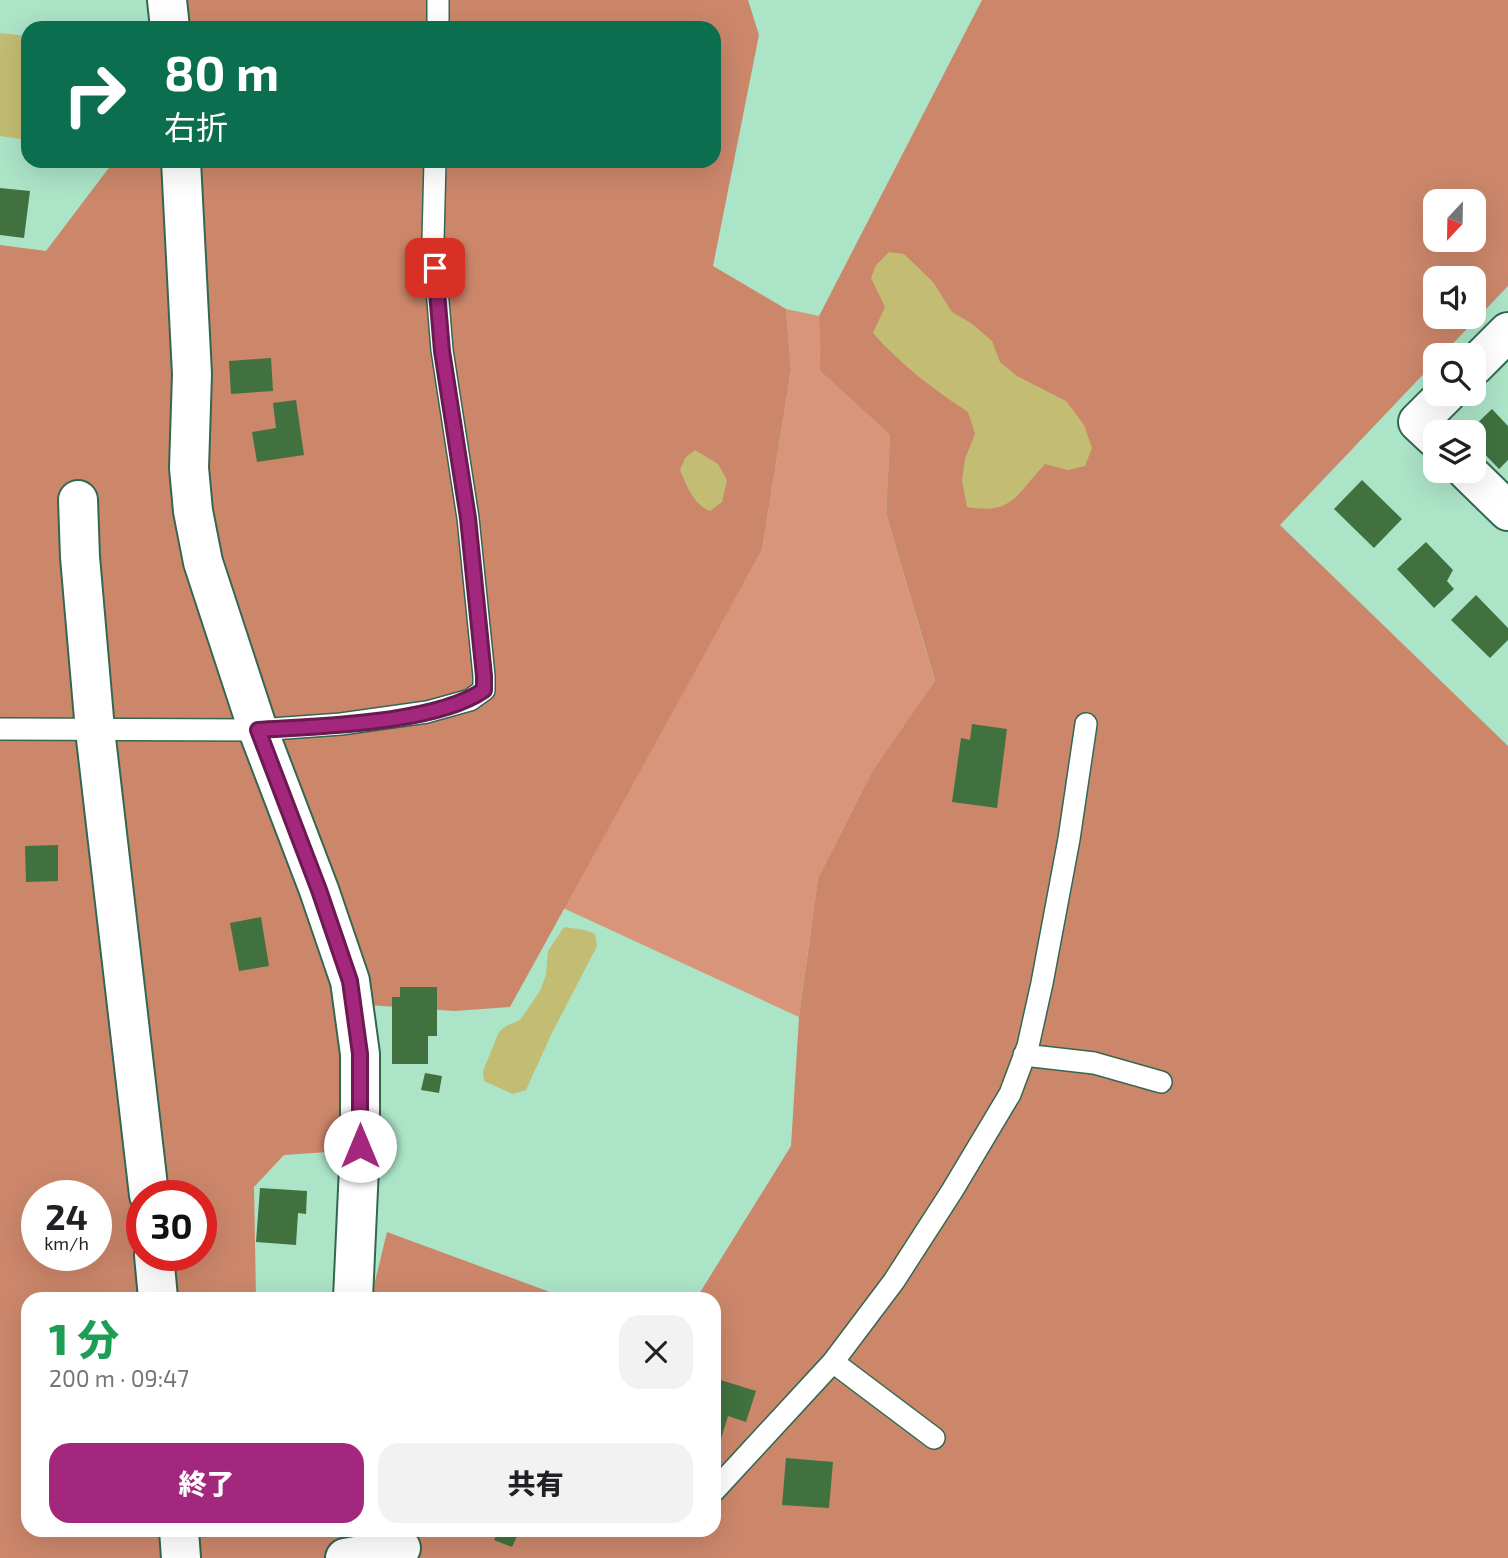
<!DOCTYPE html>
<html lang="ja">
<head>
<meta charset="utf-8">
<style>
  body { margin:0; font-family:"Exo 2","Noto Sans JP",sans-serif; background:#f2f2f2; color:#202124; height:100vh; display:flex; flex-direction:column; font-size:26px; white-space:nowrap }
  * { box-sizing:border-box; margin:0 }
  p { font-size:23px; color:#757577 }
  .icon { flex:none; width:38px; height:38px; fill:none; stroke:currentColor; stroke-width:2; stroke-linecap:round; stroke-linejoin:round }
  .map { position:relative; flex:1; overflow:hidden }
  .drawer { position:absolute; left:21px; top:1292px; width:700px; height:245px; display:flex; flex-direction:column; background:#fff; border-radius:21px; box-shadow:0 7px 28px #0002 }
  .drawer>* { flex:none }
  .hud { position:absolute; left:21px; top:21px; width:700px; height:147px; border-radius:21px; box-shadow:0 7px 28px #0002; background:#0b6e4f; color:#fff; overflow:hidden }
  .needle { width:46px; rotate:202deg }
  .fabs { position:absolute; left:1423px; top:189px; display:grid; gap:14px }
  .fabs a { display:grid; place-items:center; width:63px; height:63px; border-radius:14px; background:#fff; box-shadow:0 7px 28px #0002; font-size:35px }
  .speed { position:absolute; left:21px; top:1180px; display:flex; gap:14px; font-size:35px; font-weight:700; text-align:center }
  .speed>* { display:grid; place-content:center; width:91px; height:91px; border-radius:50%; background:#fff; box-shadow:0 7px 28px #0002; line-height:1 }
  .speed small { font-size:18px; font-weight:400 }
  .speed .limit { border:10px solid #d22; background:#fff; color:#111 }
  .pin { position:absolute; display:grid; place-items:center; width:60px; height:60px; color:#fff; margin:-30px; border-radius:14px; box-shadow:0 4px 10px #0006 }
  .me { position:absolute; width:77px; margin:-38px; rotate:0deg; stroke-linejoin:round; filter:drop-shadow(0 0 5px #0008) }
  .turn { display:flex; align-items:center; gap:24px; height:147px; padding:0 28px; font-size:32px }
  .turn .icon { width:91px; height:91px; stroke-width:2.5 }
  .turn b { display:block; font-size:49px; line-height:60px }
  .round { display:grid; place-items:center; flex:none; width:74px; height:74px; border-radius:21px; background:#f2f2f2 }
  .head { display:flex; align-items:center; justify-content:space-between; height:119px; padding:0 28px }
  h1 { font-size:42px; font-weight:800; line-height:52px; color:#1e9e55 }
  .action { display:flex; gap:14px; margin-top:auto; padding:14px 28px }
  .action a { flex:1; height:80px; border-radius:21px; background:#a3287d; color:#fff; font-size:28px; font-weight:800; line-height:80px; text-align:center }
  .action a+a { background:#f2f2f2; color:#202124 }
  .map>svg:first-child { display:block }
  .green { fill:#d99579 }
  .forest { fill:#cc876b; fill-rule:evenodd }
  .water { fill:#c3bc73 }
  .building { fill:#41713f }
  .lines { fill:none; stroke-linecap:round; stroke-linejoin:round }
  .service-casing { stroke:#336750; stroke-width:24 }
  .minor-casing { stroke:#336750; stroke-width:42 }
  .service { stroke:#fff; stroke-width:21 }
  .minor { stroke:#fff; stroke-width:38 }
  .route-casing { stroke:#6a1a51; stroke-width:18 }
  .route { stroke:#a3287d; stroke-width:12 }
</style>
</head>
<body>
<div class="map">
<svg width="1508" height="1558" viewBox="0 0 1508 1558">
  <rect width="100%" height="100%" fill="#ace4c8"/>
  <path class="green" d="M786 309 819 316 820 371 890 435 886 513 935 682 873 770 818 878 799 1017 563 908 762 550 791 370Z"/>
  <path class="forest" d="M184 0H748L759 35 713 266 786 309 791 370 762 550 510 1007 454 1011 339 1003 343 1151 284 1155 254 1187 256 1298H28V1530H714V1298H652L699 1294 791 1146 799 1017 818 878 873 770 935 681 886 513 890 435 820 371 819 316 982 0H1508V286L1442 355H1435V362L1280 525 1508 746V1558H0V245L46 251 114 161H714V28H185ZM1435 201H1474V240H1435ZM1435 278H1474V317H1435ZM37 1195H96V1255H37ZM142 1195H201V1255H142Z
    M387 1232 566 1298H371Z"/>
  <path class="water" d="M0 33 28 36V140L0 136Z
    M889 252 904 254 933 282 952 312 971 323 992 341 1000 362 1017 376 1066 401 1084 425 1092 448 1085 466 1068 470 1045 464C1016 494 1014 515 967 507L962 480 965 459 975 434 968 412C933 389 901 365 873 333L885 307 871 278 876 265Z
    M695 450 718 464 727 480 722 502 710 511C693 504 687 486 680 470L685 458Z
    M564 927 585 930 595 934 597 946 551 1035 526 1090 513 1094 484 1081 483 1071 499 1032 506 1026 520 1020 540 991 546 975 548 951Z"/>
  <path class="building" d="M0 188 30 191 24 238 0 235Z
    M271 358 273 391 231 394 229 361Z
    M296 400 304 455 257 462 252 432 276 428 273 403Z
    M1492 409 1508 426V460L1499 469 1474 443V432H1468Z
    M1362 480 1402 519 1374 548 1334 509Z
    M1426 542 1453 570 1447 581 1454 589 1434 608 1397 569Z
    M1476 595 1508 628V640L1490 658 1451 620Z
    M972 724 1007 729 997 808 952 802 961 738 970 740Z
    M58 845V881L26 882 25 846Z
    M261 917 269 966 239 971 230 923Z
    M400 987H437V1036H428V1064H392V997H400Z
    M425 1073 442 1076 439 1093 421 1090Z
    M260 1188 307 1191 306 1214 298 1213 296 1245 256 1242Z
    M714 1378 756 1391 746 1422 728 1416 721 1439 714 1437Z
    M786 1458 833 1462 829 1508 782 1505Z
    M295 1530H329V1531L297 1537Z
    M499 1530H520L512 1547 494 1540Z"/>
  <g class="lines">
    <defs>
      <path id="service" d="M438 28V0
        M0 729 258 730 341 724 427 712 470 700 484 690V676L468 518 442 350 433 240 435 161
        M1024 1055 1094 1063 1161 1082
        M833 1362 934 1438
        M714 1491 833 1362 894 1281 952 1191 1010 1094 1028 1046 1042 983 1069 839 1086 724"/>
      <path id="minor" d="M167 0 170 28
        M181 161 192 374 189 468 193 511 203 562 258 730 319 890 350 981 360 1054V1146L353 1298
        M1474 366 1508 332
        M1435 438 1418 422 1446 394
        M1467 471 1508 511
        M78 500 80 557 95 730 149 1195
        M154 1255 158 1298
        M179 1530 181 1558
        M345 1558 401 1548"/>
    </defs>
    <use href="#service" class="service-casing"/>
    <use href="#minor" class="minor-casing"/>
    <use href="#service" class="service"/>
    <use href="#minor" class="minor"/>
  </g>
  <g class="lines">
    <defs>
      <path id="route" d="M360 1146V1054L350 981 319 890 258 730C318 726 435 724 484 690V676L468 518 442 351 435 268"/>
    </defs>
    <use href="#route" class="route-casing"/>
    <use href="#route" class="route"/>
  </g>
</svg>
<div class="fabs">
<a><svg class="needle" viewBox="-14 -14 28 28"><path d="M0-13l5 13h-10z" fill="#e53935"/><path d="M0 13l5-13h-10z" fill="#757577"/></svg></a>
<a><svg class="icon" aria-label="sound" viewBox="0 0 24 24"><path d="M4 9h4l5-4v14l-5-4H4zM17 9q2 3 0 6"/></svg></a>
<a><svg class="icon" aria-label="search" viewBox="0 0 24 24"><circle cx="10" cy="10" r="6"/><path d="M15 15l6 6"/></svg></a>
<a><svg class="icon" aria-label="layers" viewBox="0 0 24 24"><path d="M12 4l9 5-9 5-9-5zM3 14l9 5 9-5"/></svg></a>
</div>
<div class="speed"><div>24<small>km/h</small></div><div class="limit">30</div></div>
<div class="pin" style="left:435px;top:268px;background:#d93025"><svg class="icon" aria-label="arrive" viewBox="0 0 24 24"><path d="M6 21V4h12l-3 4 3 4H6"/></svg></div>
<svg class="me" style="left:360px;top:1146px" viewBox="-20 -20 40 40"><circle r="19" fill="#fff"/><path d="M0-13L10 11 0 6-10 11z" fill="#a3287d"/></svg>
<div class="hud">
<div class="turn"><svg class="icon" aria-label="right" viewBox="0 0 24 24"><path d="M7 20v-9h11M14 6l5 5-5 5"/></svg><div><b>80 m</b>右折</div></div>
</div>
<section class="drawer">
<div class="head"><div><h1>1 分</h1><p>200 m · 09:47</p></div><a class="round"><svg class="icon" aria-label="close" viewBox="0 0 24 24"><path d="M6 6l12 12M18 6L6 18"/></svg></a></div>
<div class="action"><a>終了</a><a>共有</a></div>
</section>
</div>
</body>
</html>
